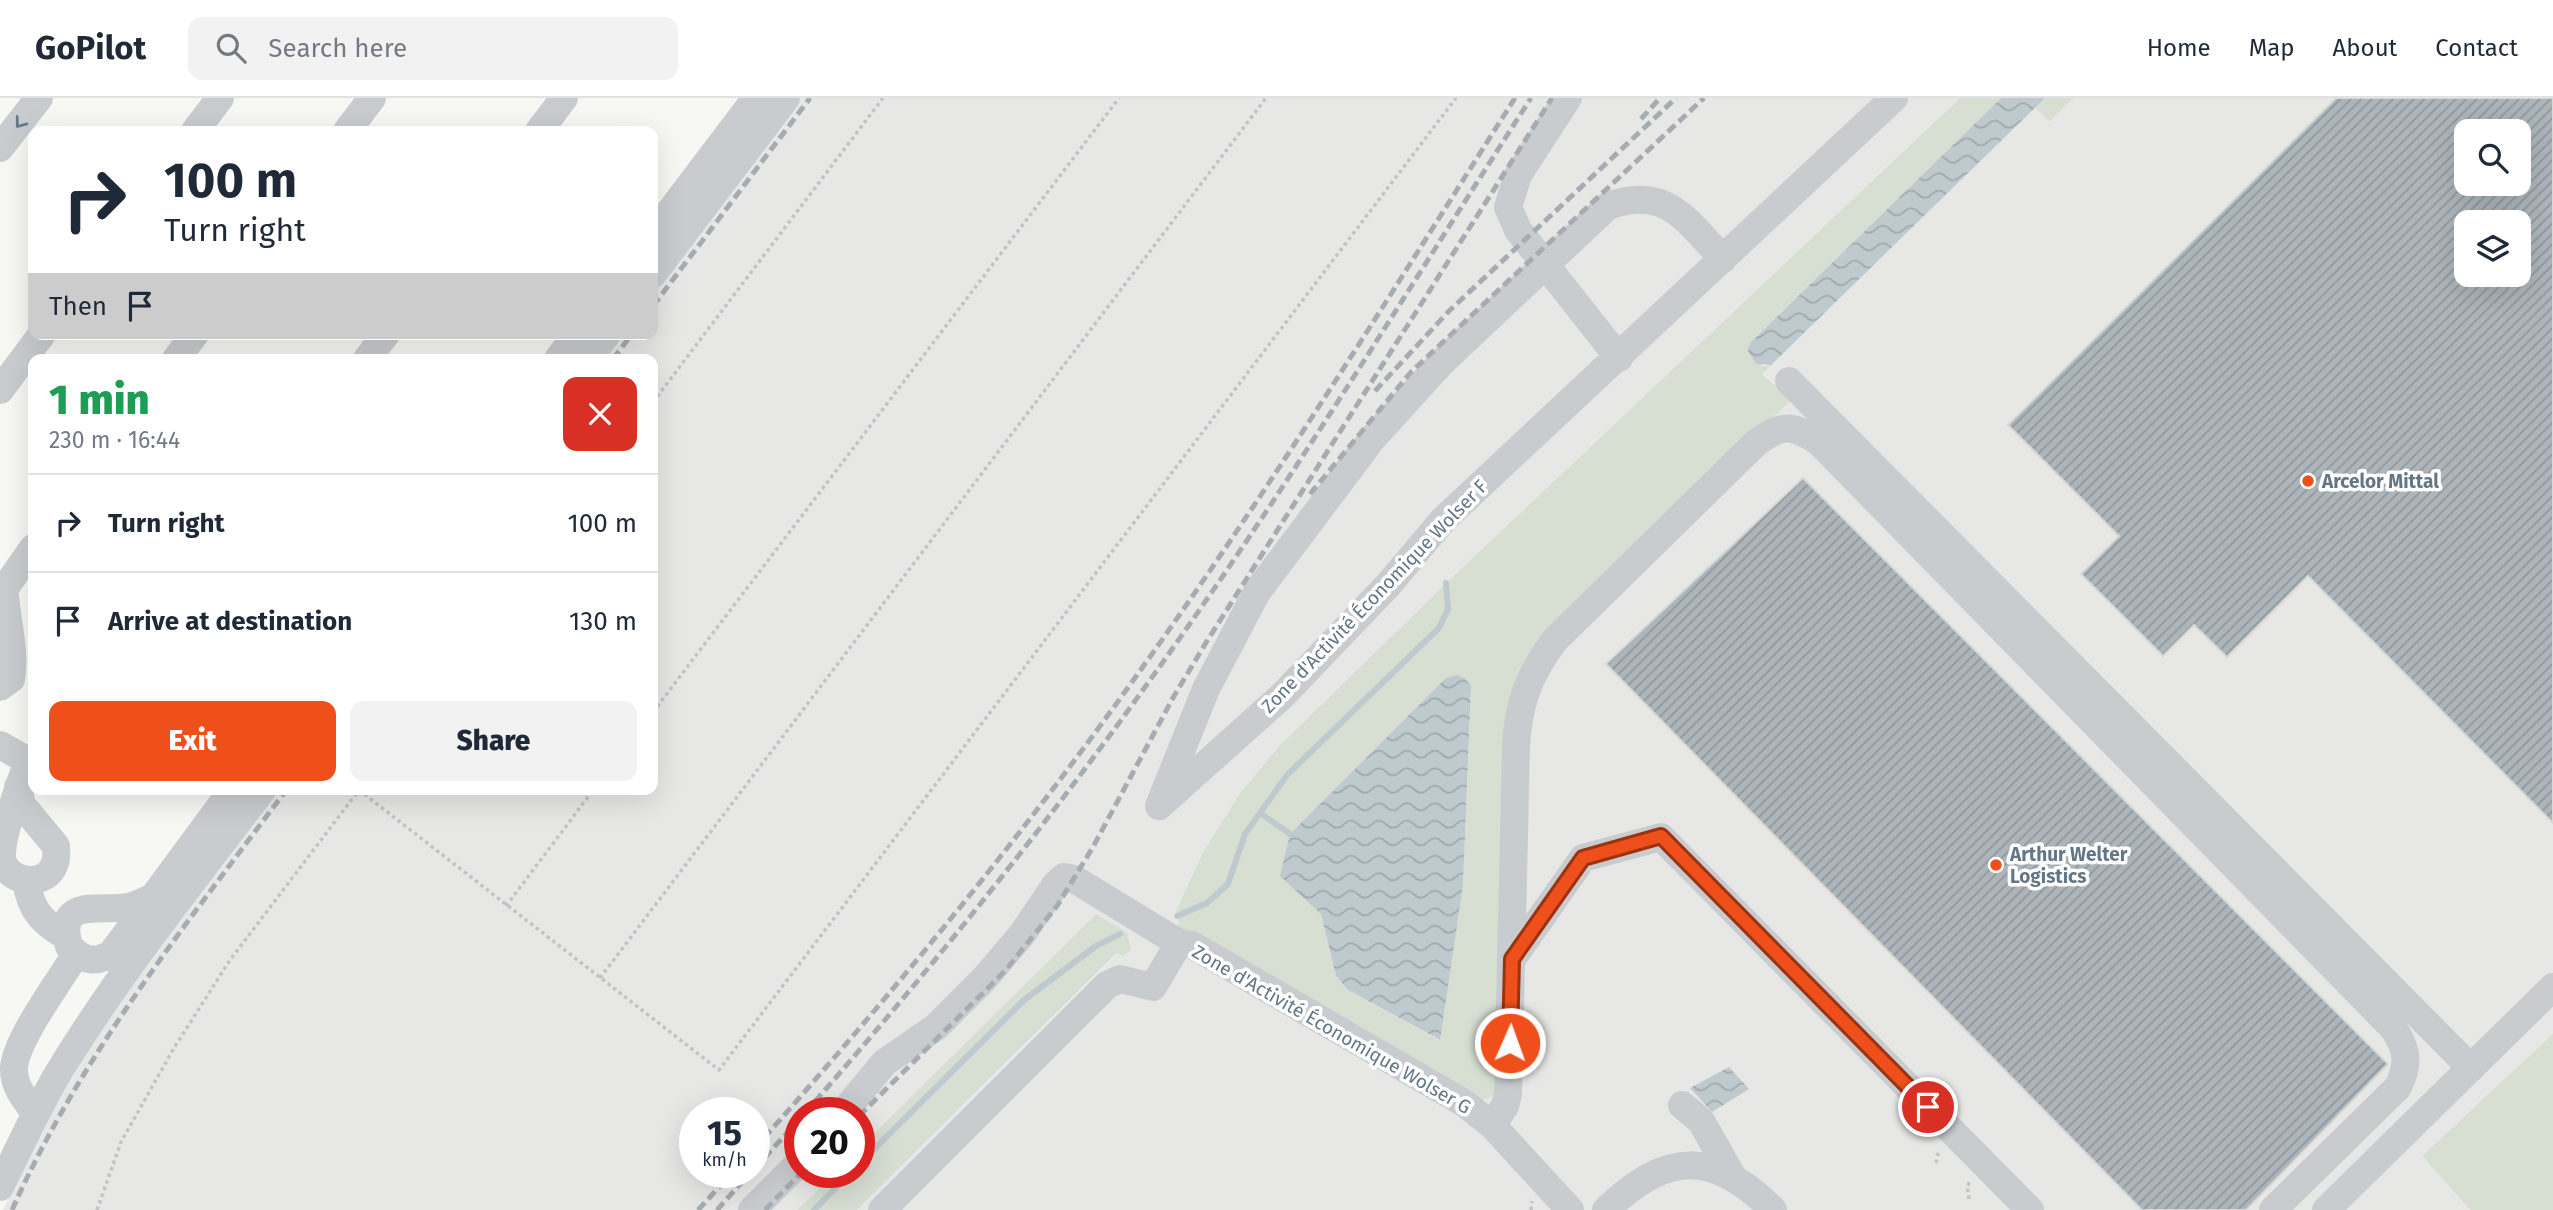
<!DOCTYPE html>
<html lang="en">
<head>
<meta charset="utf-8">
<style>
  body { margin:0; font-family:"Fira Sans",sans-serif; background:#f2f2f3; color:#1f2937; height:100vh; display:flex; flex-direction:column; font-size:26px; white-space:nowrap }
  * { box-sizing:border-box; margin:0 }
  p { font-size:23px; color:#747a83 }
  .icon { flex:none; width:38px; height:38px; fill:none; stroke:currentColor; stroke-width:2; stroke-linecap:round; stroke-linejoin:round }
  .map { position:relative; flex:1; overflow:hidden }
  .drawer { position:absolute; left:28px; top:256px; width:630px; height:441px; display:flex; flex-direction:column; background:#fff; border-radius:14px; box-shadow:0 7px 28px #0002 }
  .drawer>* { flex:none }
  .guide { position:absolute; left:28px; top:28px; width:630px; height:214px; border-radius:14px; box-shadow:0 7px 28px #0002; background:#fff; color:#1f2937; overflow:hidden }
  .tools { position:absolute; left:2454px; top:21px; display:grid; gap:14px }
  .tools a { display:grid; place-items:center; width:77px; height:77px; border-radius:14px; background:#fff; box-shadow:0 7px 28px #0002; font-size:35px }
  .speed { position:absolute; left:679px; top:999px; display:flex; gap:14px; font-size:35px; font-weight:700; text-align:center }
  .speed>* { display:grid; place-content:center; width:91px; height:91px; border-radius:50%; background:#fff; box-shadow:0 7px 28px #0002; line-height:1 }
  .speed small { font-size:18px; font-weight:400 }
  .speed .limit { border:10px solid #d22; background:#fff; color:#111 }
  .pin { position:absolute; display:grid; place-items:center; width:60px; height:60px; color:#fff; margin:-30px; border:4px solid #fff; border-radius:50%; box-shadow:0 2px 7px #0007 }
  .me { position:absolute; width:77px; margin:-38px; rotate:2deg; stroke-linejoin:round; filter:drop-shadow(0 0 5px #0008) }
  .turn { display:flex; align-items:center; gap:24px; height:147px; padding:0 21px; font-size:32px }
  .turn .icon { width:91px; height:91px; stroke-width:2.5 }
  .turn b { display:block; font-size:49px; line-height:60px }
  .then { display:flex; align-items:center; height:66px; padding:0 21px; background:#0003; gap:14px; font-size:26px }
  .round { display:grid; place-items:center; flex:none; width:74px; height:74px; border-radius:14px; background:#f2f2f3 }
  .summary { display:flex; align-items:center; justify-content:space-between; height:119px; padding:0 21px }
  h1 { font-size:42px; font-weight:800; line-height:52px; color:#1e9e55 }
  .button { display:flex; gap:14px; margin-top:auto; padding:14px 21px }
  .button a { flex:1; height:80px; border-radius:14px; background:#ef4f1a; color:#fff; font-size:28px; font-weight:800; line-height:80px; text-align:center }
  .button a+a { background:#f2f2f3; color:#1f2937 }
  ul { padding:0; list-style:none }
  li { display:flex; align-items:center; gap:21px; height:98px; padding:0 21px; border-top:2px solid #e0e1e3 }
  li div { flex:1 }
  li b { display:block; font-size:26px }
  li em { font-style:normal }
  header { display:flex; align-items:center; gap:42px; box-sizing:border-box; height:98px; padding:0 35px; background:#fff; border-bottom:2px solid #e0e1e3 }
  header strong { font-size:33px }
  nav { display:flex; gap:38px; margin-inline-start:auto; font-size:24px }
  .search { width:490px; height:63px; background:#f2f2f3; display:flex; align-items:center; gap:18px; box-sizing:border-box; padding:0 24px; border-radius:14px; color:#747a83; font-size:26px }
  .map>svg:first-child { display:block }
  .built { fill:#e7e8e6; fill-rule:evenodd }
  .grass { fill:#d7dfd3; fill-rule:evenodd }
  .water { fill:url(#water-waves) }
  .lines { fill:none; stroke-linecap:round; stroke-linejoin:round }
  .stream { stroke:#bfcacf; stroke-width:6 }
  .building { fill:url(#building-hatch); stroke:#d8d8d5; stroke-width:2; fill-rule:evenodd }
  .path { stroke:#c2c3c5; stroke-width:3.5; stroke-dasharray:3.5 3.5; stroke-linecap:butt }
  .minor { stroke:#c9cccf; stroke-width:28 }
  .rail { stroke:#a6acb2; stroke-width:5; stroke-dasharray:10 5; stroke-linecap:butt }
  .oneway { stroke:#687a8a }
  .route-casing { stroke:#9b3311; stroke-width:18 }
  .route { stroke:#ef4f1a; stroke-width:12 }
  .poi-dot { fill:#ef4f1a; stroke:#fff; stroke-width:2.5 }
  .labels { text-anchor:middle; stroke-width:7; stroke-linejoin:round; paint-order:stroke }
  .poi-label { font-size:19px; font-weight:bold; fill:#637686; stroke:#fff; text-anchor:start }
  .street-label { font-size:19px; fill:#637686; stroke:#fff }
</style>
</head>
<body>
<header>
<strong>GoPilot</strong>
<div class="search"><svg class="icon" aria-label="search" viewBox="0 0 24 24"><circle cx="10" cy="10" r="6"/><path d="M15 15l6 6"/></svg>Search here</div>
<nav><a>Home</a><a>Map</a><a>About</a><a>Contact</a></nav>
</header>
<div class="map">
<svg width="2553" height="1112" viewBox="0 0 2553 1112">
  <defs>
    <pattern id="water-waves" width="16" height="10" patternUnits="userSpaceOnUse" patternTransform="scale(1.75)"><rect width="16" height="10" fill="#bfcacf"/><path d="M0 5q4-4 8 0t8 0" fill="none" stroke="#9fa9ae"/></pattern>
    <pattern id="building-hatch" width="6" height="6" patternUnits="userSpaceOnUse" patternTransform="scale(1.75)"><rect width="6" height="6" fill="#acb5ba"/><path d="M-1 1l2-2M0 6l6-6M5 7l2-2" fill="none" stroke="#90989d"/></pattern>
  </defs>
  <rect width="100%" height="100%" fill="#f7f7f3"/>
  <path class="built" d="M801 0H1960L1446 485 1280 647 1240 695 1203 754 1176 813 1179 825 1171 840 1464 1005 1487 1001 1534 562 1792 300 1762 275 2001 0H2045L2035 10 2050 24 2074 0H2553V937L2422 1058 2470 1112H857L1118 855 1122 858 1126 834 1096 816 859 1050V1015H800V1074L835 1075 797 1112H3L35 1043 118 903 278 691H653V261H604L622 236H653V196ZM2466 33H2518V86H2466ZM2466 124H2518V177H2466ZM695 1015H754V1074H695Z"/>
  <path class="grass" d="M1960 0H2001L1750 245 1763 268 1771 267 1762 276 1792 301 1549 539 1533 562 1494 997 1487 1001 1464 1005 1171 840 1179 825 1176 813 1203 754 1240 695 1280 647 1446 485ZM1466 581 1471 590 1463 788 1439 942 1348 892 1336 878 1321 816Z
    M2045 0H2074L2050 24 2035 10Z
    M1096 816 1127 834 1131 852 1122 858 1117 855 857 1112H797L835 1075 859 1074V1050Z
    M2553 936V1112H2470L2422 1058Z"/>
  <path class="water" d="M2001 0H2045L1771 267 1756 266 1748 253 1750 245Z
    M1457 577 1466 581 1471 589 1463 788 1440 942 1348 892 1336 878 1321 816 1280 778 1290 736 1446 580Z
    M1729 969 1749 991 1712 1014 1690 990Z"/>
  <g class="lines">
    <path class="stream" d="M1260 715 1290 736
      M1177 818 1207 805 1228 786 1245 736 1287 677 1439 530 1448 511 1446 485
      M859 1066 1024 902 1096 848 1120 836
      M814 1112 851 1074"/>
  </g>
  <path class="building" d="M2336 0H2553V725L2308 478 2227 559 2194 527 2163 558 2081 476 2119 438 2008 327ZM2466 33H2518V86H2466ZM2466 124H2518V177H2466Z
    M1803 380 2388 966 2246 1112H2142L1606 566Z"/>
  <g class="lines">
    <path class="path" d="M653 304 883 0
      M653 614 1119 0
      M359 692 719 972 1456 0
      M506 808 594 691
      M600 880 1266 0
      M1936 1065 1939 1052
      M1969 1101 1967 1088 1970 1084
      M97 1112 121 1044 174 950 230 862 359 692
      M1531 1112 1532 1103"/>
    <path class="minor" d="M1568 0 1518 77 1508 109 1518 132 1619 260
      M195 33 220 0
      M347 33 372 0
      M539 33 564 0
      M0 50 39 0
      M653 136 756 0
      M1723 161C1686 122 1667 87 1608 108L1441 265 1372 341 1257 494 1206 591 1159 708 1283 597 1389 486 1443 422 1894 0
      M653 176 786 0
      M176 261 195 236
      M367 261 386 236
      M558 261 577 236
      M588 261 607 236
      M1789 283 2471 970
      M0 292 42 236
      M0 497 33 450
      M0 589 11 581C16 555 6 518 4 489
      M0 647 28 663 33 660
      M18 689 22 707 56 748C56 753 57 760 55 765 47 790 9 786 2 762 0 740 20 685 28 663
      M26 783C31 812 41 824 66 838
      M149 801C142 804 135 808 128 809 101 814 55 798 69 848 82 863 96 866 112 855L233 691
      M1512 861 1583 760 1661 739 2030 1112
      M1682 1007 1701 1023 1731 1076
      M843 1015 884 965 936 929 985 880 1023 835 1056 786 1064 779 1074 781 1179 845 1192 847 1464 1005 1492 1027 1570 1112
      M36 1016C26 1003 14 989 14 972 13 945 61 881 76 856
      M1492 1027 1505 1008 1508 996 1516 649C1518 606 1529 576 1555 542L1756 345C1782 326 1792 326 1819 344L2394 931C2408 953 2409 966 2398 989L2273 1112
      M0 1089C22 1044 43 998 70 956 128 864 197 778 263 691
      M752 1112 800 1064
      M882 1112 1107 887 1120 881 1153 889 1179 845
      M1606 1112C1666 1054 1712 1051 1773 1112
      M2326 1112 2553 889"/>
    <path class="rail" d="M1641 21 1660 0
      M653 208 810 0
      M613 261 632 236
      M1375 293 1449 213 1676 0
      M1310 396 1411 274 1704 0
      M805 1015C939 862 1065 704 1182 537 1305 362 1415 180 1531 0
      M859 1018 1005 873 1057 808 1093 749 1174 598 1207 543 1552 0
      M754 1051C888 901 1015 747 1132 584 1268 395 1390 197 1515 0
      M754 1071 800 1021
      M12 1112C81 957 186 826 287 691
      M698 1112 733 1074
      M717 1112 751 1074
      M765 1112 802 1074"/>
  </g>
  <defs><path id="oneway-chevron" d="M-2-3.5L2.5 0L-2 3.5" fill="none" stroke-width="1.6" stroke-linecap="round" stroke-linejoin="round" transform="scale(1.75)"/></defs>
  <use class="oneway" href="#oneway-chevron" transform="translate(20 25) rotate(127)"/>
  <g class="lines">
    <defs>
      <path id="route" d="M1510 945 1512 861 1583 760 1661 738 1928 1009"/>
    </defs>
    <use href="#route" class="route-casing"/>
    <use href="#route" class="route"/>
  </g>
  <g class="poi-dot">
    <circle cx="2308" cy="383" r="7"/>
    <circle cx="1996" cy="767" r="7"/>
  </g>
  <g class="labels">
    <g class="poi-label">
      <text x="2322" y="390">Arcelor Mittal</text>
      <text x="2010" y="763">Arthur Welter<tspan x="2010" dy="22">Logistics</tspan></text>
    </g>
    <g class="street-label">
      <text transform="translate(1374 498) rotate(-46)" y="7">Zone d'Activité Économique Wolser F</text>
      <text transform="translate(1332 931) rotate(30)" y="7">Zone d'Activité Économique Wolser G</text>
    </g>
  </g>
</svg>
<div class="tools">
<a><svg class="icon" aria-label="search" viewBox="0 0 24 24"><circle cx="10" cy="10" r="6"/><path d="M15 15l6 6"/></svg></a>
<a><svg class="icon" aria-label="layers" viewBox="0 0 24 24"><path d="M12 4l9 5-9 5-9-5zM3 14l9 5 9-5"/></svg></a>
</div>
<div class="speed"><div>15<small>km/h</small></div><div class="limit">20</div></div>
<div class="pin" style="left:1928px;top:1009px;background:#d93025"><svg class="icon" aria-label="arrive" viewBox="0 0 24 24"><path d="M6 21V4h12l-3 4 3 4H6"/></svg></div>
<svg class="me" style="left:1510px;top:945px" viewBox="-20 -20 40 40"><circle r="17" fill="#ef4f1a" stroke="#fff" stroke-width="3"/><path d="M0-11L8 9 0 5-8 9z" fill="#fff"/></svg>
<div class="guide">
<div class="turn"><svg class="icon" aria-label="right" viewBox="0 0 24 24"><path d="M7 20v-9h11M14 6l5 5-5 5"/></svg><div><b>100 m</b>Turn right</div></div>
<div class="then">Then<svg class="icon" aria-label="arrive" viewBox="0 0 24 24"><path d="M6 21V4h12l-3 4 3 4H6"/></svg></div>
</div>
<section class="drawer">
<div class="summary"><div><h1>1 min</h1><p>230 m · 16:44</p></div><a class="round" style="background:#d93025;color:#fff"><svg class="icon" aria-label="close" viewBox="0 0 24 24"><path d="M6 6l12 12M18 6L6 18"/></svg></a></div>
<ul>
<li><svg class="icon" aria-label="right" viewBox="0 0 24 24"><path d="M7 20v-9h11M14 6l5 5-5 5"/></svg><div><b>Turn right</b></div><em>100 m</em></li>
<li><svg class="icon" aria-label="arrive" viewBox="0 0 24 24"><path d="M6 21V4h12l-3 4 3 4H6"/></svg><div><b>Arrive at destination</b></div><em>130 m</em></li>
</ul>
<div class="button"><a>Exit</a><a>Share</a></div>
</section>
</div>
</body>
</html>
